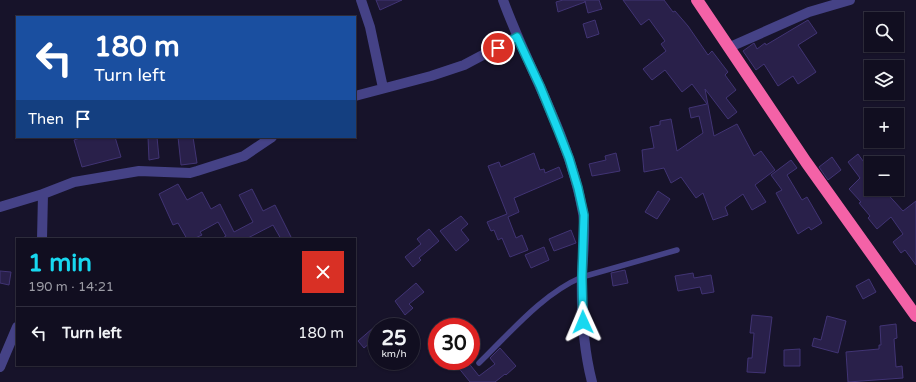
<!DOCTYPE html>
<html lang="en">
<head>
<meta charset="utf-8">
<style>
  body { margin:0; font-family:"Varela Round",sans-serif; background:#1a1729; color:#f1f3f6; height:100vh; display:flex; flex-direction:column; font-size:15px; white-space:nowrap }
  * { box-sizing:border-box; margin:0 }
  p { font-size:13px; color:#9c9ca5 }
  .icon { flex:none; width:22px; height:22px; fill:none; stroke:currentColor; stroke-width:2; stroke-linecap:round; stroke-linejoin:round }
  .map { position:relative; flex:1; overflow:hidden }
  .drawer { position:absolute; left:16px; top:238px; width:340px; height:128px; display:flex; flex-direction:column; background:#110e20; border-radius:0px; box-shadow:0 1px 3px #0004,0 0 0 1px #302e3e }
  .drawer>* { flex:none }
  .top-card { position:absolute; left:16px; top:16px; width:340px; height:122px; border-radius:0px; box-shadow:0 1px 3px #0004,0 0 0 1px #302e3e; background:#1a4fa0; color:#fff; overflow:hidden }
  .buttons { position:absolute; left:864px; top:12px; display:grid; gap:8px }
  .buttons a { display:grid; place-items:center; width:40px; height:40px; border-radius:0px; background:#110e20; box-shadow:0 1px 3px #0004,0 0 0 1px #302e3e; font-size:20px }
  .speed { position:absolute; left:368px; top:318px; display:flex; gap:8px; font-size:20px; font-weight:700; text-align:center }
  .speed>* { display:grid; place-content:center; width:52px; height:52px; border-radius:50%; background:#110e20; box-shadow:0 1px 3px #0004,0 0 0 1px #302e3e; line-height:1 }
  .speed small { font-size:10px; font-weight:400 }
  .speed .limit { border:6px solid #d22; background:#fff; color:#111 }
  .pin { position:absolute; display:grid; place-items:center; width:34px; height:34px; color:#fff; margin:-17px; border:2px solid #fff; border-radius:50%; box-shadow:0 1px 4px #0007 }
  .me { position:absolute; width:44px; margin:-22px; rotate:359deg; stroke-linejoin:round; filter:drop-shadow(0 0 3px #0008) }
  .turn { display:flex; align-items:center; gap:14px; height:84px; padding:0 12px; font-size:18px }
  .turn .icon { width:52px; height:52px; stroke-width:2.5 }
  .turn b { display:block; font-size:28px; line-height:34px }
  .then { display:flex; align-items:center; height:38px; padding:0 12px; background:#0003; gap:8px; font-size:15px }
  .round { display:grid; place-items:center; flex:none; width:42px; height:42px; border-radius:0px; background:#1a1729 }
  .overview { display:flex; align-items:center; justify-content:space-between; height:68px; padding:0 12px }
  h1 { font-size:24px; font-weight:700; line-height:30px; color:#18d8ef }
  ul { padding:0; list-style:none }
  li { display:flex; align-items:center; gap:12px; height:52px; padding:0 12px; border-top:1px solid #302e3e }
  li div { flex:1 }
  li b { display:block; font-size:15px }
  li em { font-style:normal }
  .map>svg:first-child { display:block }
  .building { fill:#29204a; stroke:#413474 }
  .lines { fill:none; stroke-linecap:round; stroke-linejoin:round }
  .lane { stroke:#454286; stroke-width:5.5 }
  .street { stroke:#454286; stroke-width:10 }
  .highway { stroke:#f462a7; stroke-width:12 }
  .route-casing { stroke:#108c9b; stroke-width:10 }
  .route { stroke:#18d8ef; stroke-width:7 }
</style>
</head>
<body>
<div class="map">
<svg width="916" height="382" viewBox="0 0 916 382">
  <rect width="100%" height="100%" fill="#17132a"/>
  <path class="building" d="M376 0H402L380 10Z
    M563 0H599L602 9 588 13 585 1V2L558 12 556 2Z
    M623 0H664L673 12 675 11 688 26 708 55 712 51 728 72 725 75 736 90 726 98 737 112 728 119 705 89 714 136 737 124 754 156 761 151 775 170 755 185 766 202 752 210 743 194 725 207 728 215 713 220 703 193 696 198 681 177 671 183 664 168 644 172 642 150 654 148 650 127 660 125V121L671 119 677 151 703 133 699 116 691 118 689 108 707 104 692 84 682 92 665 70 652 80 643 69 666 51 661 44 665 41 649 19 641 25Z
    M595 20 599 34 587 38 583 24Z
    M808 20 817 33 798 45 816 72 798 84 793 76 778 86 764 64 756 70 743 51 754 43 757 49 765 43 766 45Z
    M83 137H115L121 157 82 167 74 140Z
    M148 137H157L159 158 149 160Z
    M178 137H193L197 163 181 165Z
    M534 153 540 170 544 169 545 173 559 167 563 177 514 198 519 212 508 217 516 238 522 235 528 250 510 257 502 238 498 240 494 230 491 231 487 222 507 214 488 166 499 162 501 167Z
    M616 153 620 171 592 176 589 164 606 160 605 156Z
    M858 154 871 172V189H883L903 211 916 201V265L905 250 901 253 893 242 903 234 891 217 877 229 868 218 870 216 859 203 861 202 849 189 860 178 848 162Z
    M832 157 841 170 828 180 819 167Z
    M791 160 797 168 787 175 802 200 807 197 822 223 811 230 809 227 798 234 776 193 782 190 771 175Z
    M178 184 187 200 202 192 211 209 220 204 234 232 253 222 239 195 252 189 263 211 275 205 292 239H281L273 225 246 239H221L226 236 218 222 200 232 202 235 193 239H187L178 223 173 225 159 194Z
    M658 191 670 199 657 219 645 212Z
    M461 216 468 224 461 230 469 240 456 251 440 231Z
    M429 229 439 241 419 258 421 260 413 267 405 257 421 244 417 239Z
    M571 230 576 243 554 251 549 239Z
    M544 247 549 260 531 268 525 255Z
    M625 270 628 283 613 286 611 273Z
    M0 271 11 272 9 285 0 283Z
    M693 273 694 278 711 275 714 292 702 294 700 287 678 291 675 276Z
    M869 279 876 292 863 299 856 286Z
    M416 283 424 292 409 304 413 308 405 315 395 301Z
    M752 315 772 317 765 373 747 372 748 358H752L754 333H750Z
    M827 316 846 321 838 353 812 346 814 338 821 340Z
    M896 324 897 338 894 339 896 367 902 366 903 378 848 382 846 352 879 349V345H881L880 326Z
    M373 328 377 332V337L364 348 358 341Z
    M500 348 516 366 506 375 505 374 495 382H470L453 361H467L479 376 495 364 490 358Z
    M800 349V366H784V350Z"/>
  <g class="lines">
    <path class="lane" d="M479 363C510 333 542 294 582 277L677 250"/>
    <path class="street" d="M361 0 370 27 383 88
      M503 0C529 71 570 137 583 213 586 229 583 256 582 273 581 310 583 347 592 382
      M730 47 809 12 850 0
      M355 96 431 76 464 65 517 37
      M0 207 43 194 74 182 139 171 190 173 197 171 244 156 272 137
      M42 239 43 194
      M0 367 17 327"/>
    <path class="highway" d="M697 0 806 162 916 316"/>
  </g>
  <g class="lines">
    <defs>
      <path id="route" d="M498 48 517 37 540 86 558 130 569 158 578 188 584 215 582 277 583 322"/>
    </defs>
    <use href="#route" class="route-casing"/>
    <use href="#route" class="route"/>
  </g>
</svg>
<div class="buttons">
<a><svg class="icon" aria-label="search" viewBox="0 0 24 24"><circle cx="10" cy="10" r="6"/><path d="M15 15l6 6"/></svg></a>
<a><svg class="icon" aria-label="layers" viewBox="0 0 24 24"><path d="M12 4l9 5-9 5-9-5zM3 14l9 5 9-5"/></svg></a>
<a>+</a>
<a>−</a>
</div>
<div class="speed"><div>25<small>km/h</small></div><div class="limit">30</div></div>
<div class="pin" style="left:498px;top:48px;background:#d93025"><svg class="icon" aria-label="arrive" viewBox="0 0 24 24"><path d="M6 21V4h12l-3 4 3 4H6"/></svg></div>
<svg class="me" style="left:583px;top:322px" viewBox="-20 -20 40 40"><path d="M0-17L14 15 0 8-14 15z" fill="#18d8ef" stroke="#fff" stroke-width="4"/></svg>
<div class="top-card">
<div class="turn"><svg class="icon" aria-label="left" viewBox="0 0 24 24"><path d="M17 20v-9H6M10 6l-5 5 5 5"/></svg><div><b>180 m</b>Turn left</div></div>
<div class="then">Then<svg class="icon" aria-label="arrive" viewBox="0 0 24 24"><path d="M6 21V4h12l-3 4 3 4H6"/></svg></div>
</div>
<section class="drawer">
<div class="overview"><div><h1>1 min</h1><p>190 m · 14:21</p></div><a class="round" style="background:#d93025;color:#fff"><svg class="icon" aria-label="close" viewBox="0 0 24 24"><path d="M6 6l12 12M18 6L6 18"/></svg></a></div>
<ul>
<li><svg class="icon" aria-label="left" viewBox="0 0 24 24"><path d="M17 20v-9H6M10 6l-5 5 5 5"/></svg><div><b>Turn left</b></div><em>180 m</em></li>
</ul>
</section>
</div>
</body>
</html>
